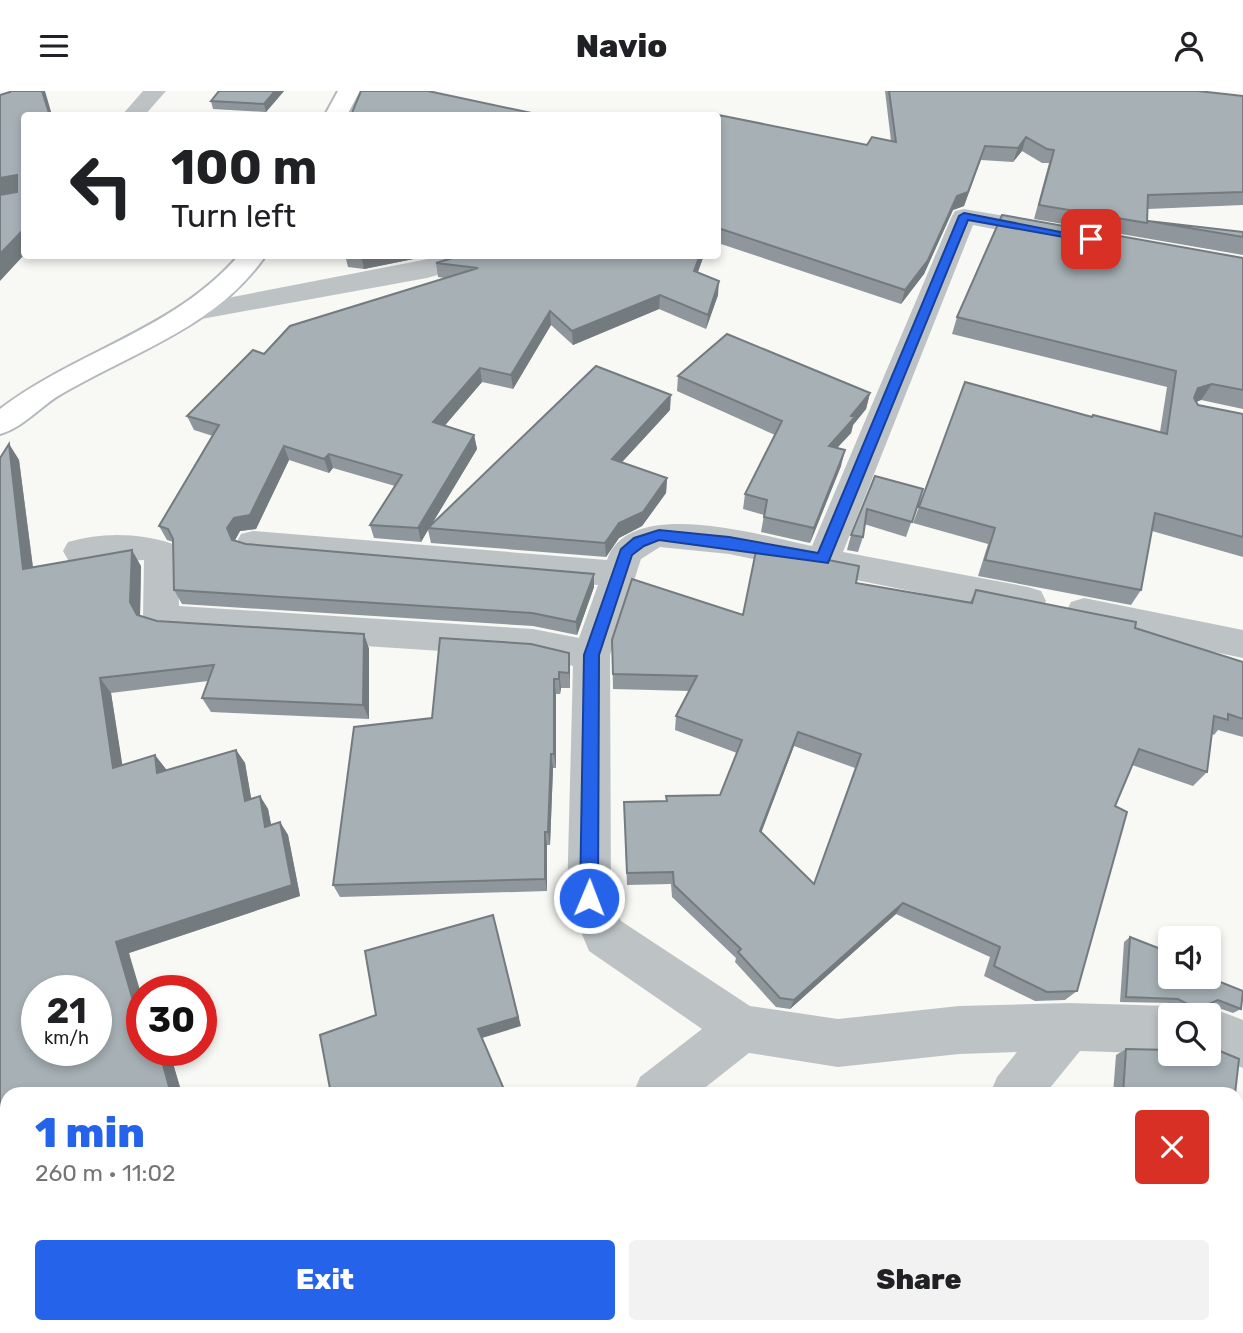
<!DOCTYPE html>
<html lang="en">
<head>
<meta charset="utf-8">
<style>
  body { margin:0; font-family:Rubik,sans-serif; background:#f2f2f2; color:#202124; height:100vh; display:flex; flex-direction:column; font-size:26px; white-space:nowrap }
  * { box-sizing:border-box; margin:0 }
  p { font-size:23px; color:#757577 }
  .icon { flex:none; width:38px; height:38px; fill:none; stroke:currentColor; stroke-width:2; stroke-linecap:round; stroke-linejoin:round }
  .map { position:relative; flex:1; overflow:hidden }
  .side { position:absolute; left:0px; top:996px; width:1244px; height:247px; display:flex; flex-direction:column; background:#fff; border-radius:21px 21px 0 0; box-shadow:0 4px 10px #0003 }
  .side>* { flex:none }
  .banner { position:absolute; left:21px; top:21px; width:700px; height:147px; border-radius:7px; box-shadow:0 4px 10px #0003; background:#fff; color:#202124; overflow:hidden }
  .tools { position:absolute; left:1158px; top:835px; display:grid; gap:14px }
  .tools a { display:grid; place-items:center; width:63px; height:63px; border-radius:7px; background:#fff; box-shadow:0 4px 10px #0003; font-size:35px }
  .speed { position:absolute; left:21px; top:884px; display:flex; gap:14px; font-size:35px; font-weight:700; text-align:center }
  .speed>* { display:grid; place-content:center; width:91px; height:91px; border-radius:50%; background:#fff; box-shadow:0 4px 10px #0003; line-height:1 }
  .speed small { font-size:18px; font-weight:400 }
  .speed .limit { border:10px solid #d22; background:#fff; color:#111 }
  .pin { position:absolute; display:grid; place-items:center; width:60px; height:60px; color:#fff; margin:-30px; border-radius:14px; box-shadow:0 4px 10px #0006 }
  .me { position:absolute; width:77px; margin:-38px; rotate:1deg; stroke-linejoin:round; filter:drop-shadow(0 0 5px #0008) }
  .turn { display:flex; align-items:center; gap:24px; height:147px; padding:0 35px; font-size:32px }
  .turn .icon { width:91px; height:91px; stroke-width:2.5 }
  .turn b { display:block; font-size:49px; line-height:60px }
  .round { display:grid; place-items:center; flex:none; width:74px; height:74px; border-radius:7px; background:#f2f2f2 }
  .overview { display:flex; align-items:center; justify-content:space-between; height:119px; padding:0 35px }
  h1 { font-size:42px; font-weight:800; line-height:52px; color:#2563eb }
  .primary-button { display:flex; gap:14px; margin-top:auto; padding:14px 35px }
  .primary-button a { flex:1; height:80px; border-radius:7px; background:#2563eb; color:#fff; font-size:28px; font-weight:800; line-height:80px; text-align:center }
  .primary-button a+a { background:#f2f2f2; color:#202124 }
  header { display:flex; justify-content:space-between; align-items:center; height:91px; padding:0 35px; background:#fff; font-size:32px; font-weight:800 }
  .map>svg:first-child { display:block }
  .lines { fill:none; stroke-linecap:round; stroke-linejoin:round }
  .major-casing { stroke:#b3b9bc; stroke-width:4 }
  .minor { fill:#bdc3c5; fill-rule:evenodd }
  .major { fill:#fff; fill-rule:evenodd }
  .wall { fill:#8f979c; fill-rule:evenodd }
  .shaded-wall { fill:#747b7f }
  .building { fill:#a6b0b5; stroke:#747b7f; stroke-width:2; fill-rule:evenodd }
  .route { fill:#2563eb; stroke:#184099; stroke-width:2 }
</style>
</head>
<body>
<header><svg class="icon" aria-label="menu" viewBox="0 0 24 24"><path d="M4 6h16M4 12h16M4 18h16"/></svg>Navio<svg class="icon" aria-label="person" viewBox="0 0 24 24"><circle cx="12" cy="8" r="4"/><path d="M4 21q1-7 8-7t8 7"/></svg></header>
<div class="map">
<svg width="1243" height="1242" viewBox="0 0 1243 1242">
  <rect width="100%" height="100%" fill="#f8f8f5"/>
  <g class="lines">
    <defs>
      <path id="major" d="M338 0H360L347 24H325Z
        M239 164H266C216 237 130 262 58 305 39 317 22 337 0 343V318C76 260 175 239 239 164Z"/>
    </defs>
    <use href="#major" class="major-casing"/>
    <path class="minor" d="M143 0H166L145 24H122Z
      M964 118 1051 133 1060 136 1064 141 1060 146 1051 149 973 134 843 461 1028 496 1041 500 1046 510 1041 520 1028 524 729 463 660 456 641 468 610 564 611 807 621 830 750 915 838 928 959 915 1069 912 1171 915 1188 924H1171V963L1080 960 1045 1003H990L997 986 1017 961 959 963 838 976 749 962 697 1003H633L640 986 702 938 589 860 567 807 573 575 533 566 167 542 148 536 143 526 144 469 80 472 68 469 63 460 68 451C102 441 140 442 173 453L178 462 179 515 533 538 579 547 598 494 253 464 241 461 236 452 241 443 253 440 607 469C629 404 762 445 812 455L952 125 955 120Z
      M449 164H493L489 169 427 187 196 229 186 227 182 221 186 215 196 213Z
      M1084 507 1243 539V567L1071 531 1066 521 1071 511Z
      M1209 916 1243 929V977L1206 962H1209V924H1192Z
      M325 1236H386L383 1242H322Z
      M827 1236H884L881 1242H824Z"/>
    <use href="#major" class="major"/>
  </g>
  <path class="wall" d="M219 0H284L266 21 213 18 211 10Z
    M885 0H1198L1243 5V114L1148 118 1147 132 1148 130 1243 141V164L1034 128 1049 72H1042L1022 60 1013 71 981 69 964 115 953 119 924 183 901 213 718 152V24L867 54 891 50Z
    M345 164H433L364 178 348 176Z
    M463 164H704L698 181 718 204 706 238 659 218 573 254 551 234 513 298 482 291 445 334 474 344 477 358 431 434 670 319 622 371 667 387 666 402 642 435 619 447 606 466 431 452 428 439 421 451 374 447 370 434 395 395 333 377 329 382 289 369 256 438 240 440 235 449 246 453 594 483V496L577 544 533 535 182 513 174 499 173 451 167 449 159 435 213 345 194 339 187 325 264 263 445 187 438 186 436 172Z
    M1243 167V318L1201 309 1196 311 1198 314 1243 323V466L1152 440 1141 499 1131 514 978 485 988 453 913 432 965 291 1091 326 1160 341 1167 296 952 243 957 226Z
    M678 285 870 302 866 318 853 334 851 342 837 357 841 375 810 452 761 441 764 424 743 418 745 403 775 344 677 300Z
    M9 353 19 369 33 476 141 475 140 524 157 530 364 543 369 558V628L211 621 202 607 208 590 111 602 122 674 166 678V680L236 659 245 672 251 708 260 705 268 718 271 734 280 731 288 744 300 805 129 862 142 959H169L182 1003H7L0 1242Z
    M875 385 923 398 906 446 864 433 863 446 858 461 847 459 851 444Z
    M856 492 970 511 976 499 1135 537 1243 571V646L1218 639 1214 644 1212 643 1207 681 1193 695 1132 674 1115 715 1077 900 1065 909 1035 910 984 885 990 866 896 823 790 918 776 916 735 871 736 867 672 806 671 793 627 794 624 711 666 710V705L720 704 737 662 675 639 676 625 689 600 613 598 612 549 743 524ZM794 655 855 677 814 793 761 741Z
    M569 562 570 597H561L560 603H556V677H553L550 754H547V800L340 806 333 794 432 627Z
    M1130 846 1171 862V886H1208L1243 900 1241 918 1233 922 1210 914 1195 920H1217L1215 958 1239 968 1235 1003H1113L1116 964 1126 958 1171 959V962H1209V924H1178L1186 920 1171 912 1120 911 1124 851Z"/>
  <path class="shaded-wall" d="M42 0H45L52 24H35Z
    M275 0H284L266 21 264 13Z
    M1026 46 1022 60 1013 71 1018 57Z
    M985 55 964 115 953 119 924 183 901 213 905 199Z
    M17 84 24 100 0 105V87Z
    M24 138V164L0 190V163Z
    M361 164H433L364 178Z
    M700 164H704L693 194 694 180Z
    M719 190 718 204 706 238 708 224Z
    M660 204 659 218 573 254 572 240Z
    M550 220 551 234 513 298 511 284Z
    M480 277 482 291 436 345 433 331Z
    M1212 293 1201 309 1188 314 1198 297Z
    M870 302 866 318 853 334 851 342 825 370 829 355 851 325Z
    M671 304 670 319 612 382V368Z
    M474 344 477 358 429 438 428 437V439L421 451 418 437Z
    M9 353 19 369 35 493 23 478Z
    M284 355 289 369 256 438 240 440 234 451 227 437Z
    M845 359 841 375 810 452 814 437Z
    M329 363 333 377 329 382 324 368Z
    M667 387 666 402 642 435 619 447 606 466 605 452 619 432Z
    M132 459 141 475 140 526 137 524 130 511Z
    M594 483V496L577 544 576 531Z
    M364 543 369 558V628L363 614Z
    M569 562 570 577V597L569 582Z
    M559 581 561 597 560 603 559 588Z
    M100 587 111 602 125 690 113 677Z
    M554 588 556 603V677L554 663Z
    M798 641 794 655 757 753 760 740Z
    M236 659 245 672 254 723 245 710Z
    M551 663 553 677 550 754 548 741Z
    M155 664 166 678 168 695 157 682Z
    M260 705 268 718 274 748 265 736Z
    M280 731 288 744 300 805 129 862 142 906V941L116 851Z
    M545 741 547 754V800L545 788Z
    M903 812 896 823 790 918 794 909Z
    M496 835 521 935 482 947 478 938Z
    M159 959H169L182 1003H171Z
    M281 1236H293L283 1242H271Z
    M525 1236H529L520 1242H516Z"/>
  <path class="building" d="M10 0H42L49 22 35 24H24V138L0 163V104L17 101V84L0 87V4L10 1Z
    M219 0H275L264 13 211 10Z
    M361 0H428L541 24H351Z
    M889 0H1198L1243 5V101L1148 104 1147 132 1039 114 1054 59 1047 58 1026 46 1018 57 985 55 968 101 957 105 928 169 905 199 718 137V24H713L714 23 867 54 872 46 896 51Z
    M1002 124 1243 167V299L1212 293 1198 297 1194 307 1198 314 1243 323V446L1155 422 1141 499 985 469 995 437 919 416 965 291 1092 326 1093 324 1167 343 1176 280 957 226Z
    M1148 130 1243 141V146Z
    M463 164H700L694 180 719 190 708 224 660 204 572 240 550 220 511 284 480 277 433 331 474 344 418 437 370 434 402 384 329 363 324 368 284 355 250 424 234 427 227 437 232 449 246 453 594 483 576 531 532 522 174 499 173 448 168 438 159 435 219 334 187 325 253 259 264 263 290 235 478 177 436 172Z
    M727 243 870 302 851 325 855 326 829 355 845 359 814 437 764 426 767 409 745 403 782 330 678 285Z
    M596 275 671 304 612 368 667 387 643 421 619 432 605 452 428 437Z
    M9 353 23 478 132 459 130 511 137 524 157 530 364 543 363 614 202 607 214 574 100 587 113 677 155 664 157 682 236 659 245 710 260 705 265 736 280 731 292 794 116 851 142 941V959H159L171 1003H7V1236H281L271 1242H0V367ZM37 900H96V959H37Z
    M875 385 923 398 912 431 867 418 863 446 851 444Z
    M757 455 859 475 856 492 972 512 976 499 1136 531 1135 537 1243 571V628L1228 623V629L1214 625 1207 681 1139 658 1115 715 1127 721 1077 900 1047 901 994 875 1000 856 903 812 794 909 780 907 738 861 741 858 674 794 673 781 627 782 624 711 667 710 666 705 720 704 742 649 676 625 697 585 613 583 612 549 632 488 743 524ZM798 641 861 663 814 793 760 740Z
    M440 547 531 553 569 562V582L559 581V588H554V663H551L548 741H545V788L333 794 354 636 432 627Z
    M493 824 518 926 478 938 506 1003H331L320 944 376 924 365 860Z
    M1130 846 1171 862V886H1208L1243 900 1241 918 1218 909 1197 918 1178 908 1126 906Z
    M1184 920H1217L1215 958 1239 968 1235 1003H1123L1126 958 1171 959V962H1209V924H1184Z
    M381 1236H525L516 1242H377Z
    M663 1236H767L761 1242H657Z"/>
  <path class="route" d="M964 122 1096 148 1091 151 968 129 828 472 659 449 644 455 632 464 599 564 598 807 595 813 589 816 582 813 580 807 584 564 621 458 634 447 659 439 729 446 818 462 959 125Z"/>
</svg>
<div class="tools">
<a><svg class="icon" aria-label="sound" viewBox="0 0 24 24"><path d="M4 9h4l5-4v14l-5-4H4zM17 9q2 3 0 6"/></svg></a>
<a><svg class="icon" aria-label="search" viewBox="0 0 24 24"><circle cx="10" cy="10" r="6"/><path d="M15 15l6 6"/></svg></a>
</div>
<div class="speed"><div>21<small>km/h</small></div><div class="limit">30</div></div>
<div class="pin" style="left:1091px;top:148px;background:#d93025"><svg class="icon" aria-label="arrive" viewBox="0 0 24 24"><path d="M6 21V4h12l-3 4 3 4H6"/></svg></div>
<svg class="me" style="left:589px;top:807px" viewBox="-20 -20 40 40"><circle r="17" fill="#2563eb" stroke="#fff" stroke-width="3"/><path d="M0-11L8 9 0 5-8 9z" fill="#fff"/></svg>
<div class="banner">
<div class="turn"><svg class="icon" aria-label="left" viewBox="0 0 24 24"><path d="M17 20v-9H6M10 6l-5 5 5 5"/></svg><div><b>100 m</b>Turn left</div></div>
</div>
<section class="side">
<div class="overview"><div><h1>1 min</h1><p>260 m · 11:02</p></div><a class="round" style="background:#d93025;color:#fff"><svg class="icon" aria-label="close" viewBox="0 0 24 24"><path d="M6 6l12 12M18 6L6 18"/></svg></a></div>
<div class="primary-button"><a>Exit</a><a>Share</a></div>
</section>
</div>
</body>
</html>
